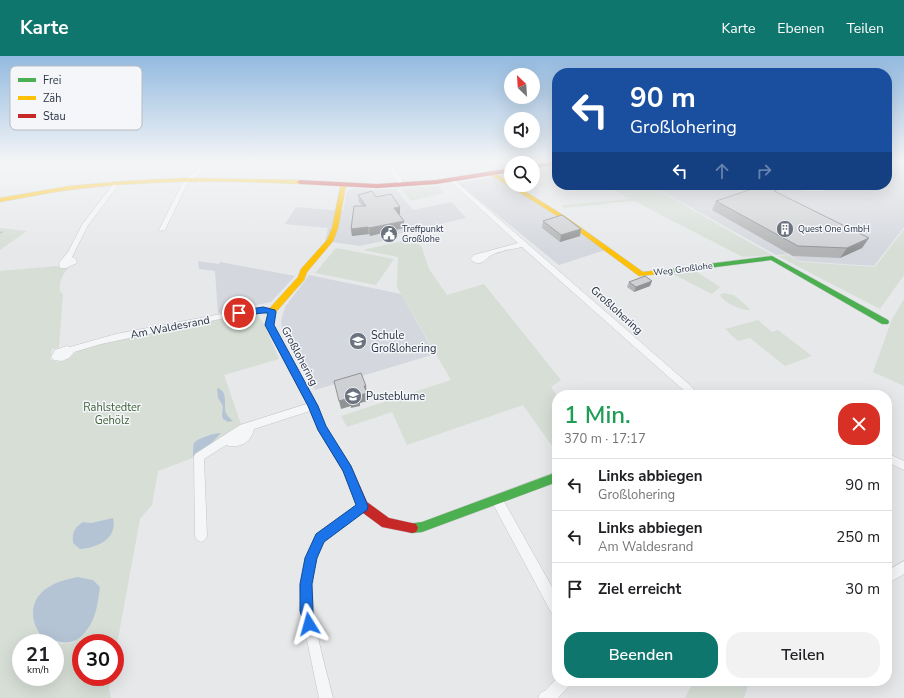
<!DOCTYPE html>
<html lang="de">
<head>
<meta charset="utf-8">
<style>
  body { margin:0; font-family:"Nunito Sans",sans-serif; background:#f2f2f2; color:#202124; height:100vh; display:flex; flex-direction:column; font-size:15px; white-space:nowrap }
  * { box-sizing:border-box; margin:0 }
  p { font-size:13px; color:#757577 }
  .icon { flex:none; width:22px; height:22px; fill:none; stroke:currentColor; stroke-width:2; stroke-linecap:round; stroke-linejoin:round }
  .map { position:relative; flex:1; overflow:hidden }
  .drawer { position:absolute; left:552px; top:334px; width:340px; height:296px; display:flex; flex-direction:column; background:#fff; border-radius:16px; box-shadow:0 4px 16px #0002 }
  .drawer>* { flex:none }
  .hud { position:absolute; left:552px; top:12px; width:340px; height:122px; border-radius:16px; box-shadow:0 4px 16px #0002; background:#1a4fa0; color:#fff; overflow:hidden }
  .needle { width:26px; rotate:335deg }
  .fabs { position:absolute; left:504px; top:12px; display:grid; gap:8px }
  .fabs a { display:grid; place-items:center; width:36px; height:36px; border-radius:50%; background:#fff; box-shadow:0 4px 16px #0002; font-size:20px }
  .speed { position:absolute; left:12px; top:578px; display:flex; gap:8px; font-size:20px; font-weight:700; text-align:center }
  .speed>* { display:grid; place-content:center; width:52px; height:52px; border-radius:50%; background:#fff; box-shadow:0 4px 16px #0002; line-height:1 }
  .speed small { font-size:10px; font-weight:400 }
  .speed .limit { border:6px solid #d22; background:#fff; color:#111 }
  .pin { position:absolute; display:grid; place-items:center; width:34px; height:34px; color:#fff; margin:-17px; border:2px solid #fff; border-radius:50%; box-shadow:0 1px 4px #0007 }
  .me { position:absolute; width:44px; margin:-22px; rotate:352deg; stroke-linejoin:round; filter:drop-shadow(0 0 3px #0008) }
  .turn { display:flex; align-items:center; gap:14px; height:84px; padding:0 12px; font-size:18px }
  .turn .icon { width:52px; height:52px; stroke-width:2.5 }
  .turn b { display:block; font-size:28px; line-height:34px }
  .lanes { display:flex; align-items:center; height:38px; padding:0 12px; background:#0003; justify-content:center; gap:20px; direction:ltr }
  .lanes .off { opacity:.35 }
  .round { display:grid; place-items:center; flex:none; width:42px; height:42px; border-radius:16px; background:#f2f2f2 }
  .overview { display:flex; align-items:center; justify-content:space-between; height:68px; padding:0 12px }
  h1 { font-size:24px; font-weight:600; line-height:30px; color:#1e9e55 }
  .button { display:flex; gap:8px; margin-top:auto; padding:8px 12px }
  .button a { flex:1; height:46px; border-radius:16px; background:#0f766e; color:#fff; font-size:16px; font-weight:600; line-height:46px; text-align:center }
  .button a+a { background:#f2f2f2; color:#202124 }
  ul { padding:0; list-style:none }
  li { display:flex; align-items:center; gap:12px; height:52px; padding:0 12px; border-top:1px solid #e0e0e0 }
  li div { flex:1 }
  li b { display:block; font-size:15px }
  li em { font-style:normal }
  header { display:flex; align-items:center; gap:24px; box-sizing:border-box; height:56px; padding:0 20px; background:#0f766e; color:#fff }
  header strong { font-size:19px }
  nav { display:flex; gap:22px; margin-inline-start:auto; font-size:14px }
  .map>svg:first-child { display:block }
  .built { fill:#d4d7dd }
  .green { fill:#d6ded6; fill-rule:evenodd }
  .water { fill:#b4c4d5 }
  .lines { fill:none; stroke-linecap:round; stroke-linejoin:round }
  .stream { stroke:#b4c4d5; stroke-width:1.5 }
  .street-casing { stroke:#c4c6c8; stroke-width:1 }
  .fast-casing { stroke:#c4c6c8; stroke-width:1 }
  .slow-casing { stroke:#c4c6c8; stroke-width:1 }
  .jam-casing { stroke:#c4c6c8; stroke-width:1 }
  .street { fill:#f5f6f7; fill-rule:evenodd }
  .fast { fill:#4caf50; fill-rule:evenodd }
  .slow { fill:#ffc107; fill-rule:evenodd }
  .jam { fill:#c62828; fill-rule:evenodd }
  .wall { fill:#b1b3b5 }
  .shaded-wall { fill:#909294 }
  .building { fill:#ced0d3; stroke:#909294 }
  .route { fill:#1a73e8; stroke:#114b97 }
  .labels { text-anchor:middle; stroke-width:3; stroke-linejoin:round; paint-order:stroke }
  .far-poi-label { font-size:9px; fill:#2b3445; stroke:#f4f6f9; text-anchor:start }
  .far-street-label { font-size:9px; fill:#2b3445; stroke:#f4f6f9 }
  .street-label { font-size:11px; fill:#2b3445; stroke:#f4f6f9 }
  .poi-label { font-size:11px; fill:#2b3445; stroke:#f4f6f9; text-anchor:start }
  .park-label { font-size:11px; fill:#3f6138; stroke:#f4f6f9 }
  .key { fill:#f4f6f9; stroke:#b8bcc3; stroke-width:1 }
  .key-label { font-size:11px; fill:#2b3445 }
</style>
</head>
<body>
<header>
<strong>Karte</strong>
<nav><a>Karte</a><a>Ebenen</a><a>Teilen</a></nav>
</header>
<div class="map">
<svg width="904" height="642" viewBox="0 0 904 642">
  <rect width="100%" height="100%" fill="#e6e8ea"/>
  <path class="built" d="M887 105H904V171L874 210 799 205 788 198 776 199 651 129H887Z
    M494 121 608 193 559 209 458 127Z
    M354 132 374 134 396 133 413 154 452 146 466 162 394 179 396 182 360 190 325 185 328 172 285 168 296 151 343 155 347 135Z
    M198 205 219 208 220 206 295 220 271 246 218 257 215 215 199 213Z
    M309 219 401 238 435 298 315 334 282 272 281 265 285 251Z"/>
  <path class="green" d="M604 129H649L772 199 743 201 634 145 564 152 562 149 630 143Z
    M438 130 444 137 411 145 401 133Z
    M0 172 27 175 0 194Z
    M904 173V219L880 253 778 200 788 199 800 206 875 211Z
    M415 182 422 192 429 213 447 239 484 228 561 324 551 331 557 340V397L523 349 407 389 392 356 347 371 341 360 451 324 397 231 398 201 363 194Z
    M336 192 394 203 376 229 315 217Z
    M57 210 62 213 69 212C62 217 59 228 60 236L63 238 59 292 52 293 50 303C63 312 74 296 84 291L256 256 265 270 279 303 224 319 241 368 195 401 158 415 152 449 140 463 115 599V587H81V621H111L109 633 111 642H0V215ZM113 462 73 487C72 476 74 472 83 466L91 467ZM78 521 93 524 74 586 62 588 41 579 39 538C51 529 63 524 78 521ZM21 587H55V621H21Z
    M697 216 720 231 712 238 673 218Z
    M723 237 734 239 749 252 750 254C742 255 723 246 720 239Z
    M904 243V330L873 316 892 263Z
    M758 264 772 276 778 274 812 300 785 310 750 282 738 285 725 273Z
    M694 625H749L744 642H685Z"/>
  <path class="water" d="M217 332C229 335 223 349 226 357 227 360 230 362 233 365L228 366 223 363 222 359 223 350 218 342Z
    M221 377 207 392 193 400C193 397 193 390 194 387 198 382 215 377 221 377Z
    M113 462C118 483 97 492 80 493L73 487C72 476 74 472 83 466L91 467Z
    M78 521 93 524 100 531C98 546 96 563 86 575 76 588 65 589 51 583 48 582 43 581 40 578 36 572 33 565 33 558 33 533 57 525 78 521Z"/>
  <g class="lines">
    <path class="stream" d="M0 177 2 176"/>
    <defs>
      <path id="street" d="M22 105H34L24 108Z
        M207 105H214L187 128 165 174 160 175 159 174 183 126Z
        M382 105H388L402 123V130H398L396 123Z
        M452 122 691 330 699 339H689L522 191C513 193 503 194 494 198 486 200 482 214 470 203L474 199 518 187 450 125 449 124Z
        M114 127 119 128 88 169 72 201 76 203 77 207 66 212H60L59 207 68 196 82 169Z
        M783 129 814 131 844 129C832 137 795 137 783 129Z
        M253 252H272L276 255 272 258 253 257 234 260 101 288 74 296 69 302 62 305 54 304 51 301 55 294 67 290 70 291 116 278Z
        M313 346 316 347 318 350 316 353 254 373C251 387 239 393 226 389L204 403 207 480 205 484 201 486 197 484 195 480 194 401 195 398 240 369Z
        M887 397 904 405V414L887 406Z
        M497 439 501 440 557 540V559L552 558 493 448 491 444 493 440Z
        M363 445 367 446 369 450 367 454C358 460 328 480 324 487 298 528 323 599 333 642H319L301 555 300 529 305 502 316 478Z
        M904 505V518L887 528V515Z
        M557 622V625H571L569 630 558 642H538L540 637 546 634Z"/>
      <path id="fast" d="M772 200 888 264 889 266 888 268H882L771 204 668 217 664 215 668 213Z
        M557 416V426L422 476 412 477 408 476 406 472 408 468 422 466Z"/>
      <path id="slow" d="M491 117H495L511 127V129H515L566 161 643 216 668 213 672 215 668 217 639 220 562 163 491 119Z
        M184 122 300 124 303 126 300 128C223 124 146 124 69 134 46 137 23 142 0 146V142L69 130 126 125Z
        M341 128 346 129 338 172 333 185 307 216 304 224 276 256 273 269 285 291 284 293H278L265 269 269 253 298 221 301 213 327 184 332 172Z"/>
      <path id="jam" d="M551 105H557V108L533 112V108Z
        M511 112V116L436 128 377 132 300 128 297 126 300 124 377 128 436 124Z
        M281 288 285 291 318 350 325 370 351 410 367 446 389 462 416 468 418 472 416 476 412 477 382 471 359 454 343 415 318 374 308 350 277 291Z"/>
    </defs>
    <use href="#street" class="street-casing"/>
    <use href="#fast" class="fast-casing"/>
    <use href="#slow" class="slow-casing"/>
    <use href="#jam" class="jam-casing"/>
    <use href="#street" class="street"/>
    <use href="#fast" class="fast"/>
    <use href="#slow" class="slow"/>
    <use href="#jam" class="jam"/>
  </g>
  <path class="wall" d="M662 129H682L669 133Z
    M685 129H703L696 132H690Z
    M776 136 869 182 862 192 840 202 793 200 712 154 716 145Z
    M358 139 376 141 400 158H399L404 172 370 180 369 178 352 180 351 173 362 150 359 146Z
    M543 165 581 173 580 180 560 186 542 172Z
    M629 226 650 230 634 236 627 231Z"/>
  <path class="shaded-wall" d="M670 129H682L669 133Z
    M697 129H703L696 132Z
    M400 151V158L395 159 394 152Z
    M404 165V172L370 180 369 172Z
    M368 171 369 178 352 180 351 173Z
    M581 173 580 180 560 186 561 179Z
    M869 182 862 192 840 202 847 192Z
    M652 225 650 230 634 236 636 231Z
    M364 330H366L368 345 360 347V350L351 352 350 345 358 340Z
    M349 342 351 350 341 353 339 345Z"/>
  <path class="building" d="M764 129H766L777 134 774 135 869 182 847 192 798 190 716 145Z
    M372 135 376 141 391 138 400 151 394 152 404 165 369 172 368 171 351 173 354 150H366L358 139Z
    M562 159 581 173 561 179 543 165Z
    M645 220 652 225 636 231 629 226Z
    M361 317 366 330H364L367 337 358 340 359 342 350 345 349 342 339 345 334 325Z"/>
  <linearGradient id="sky" x2="0" y2="1"><stop stop-color="#93bae0"/><stop offset="0.54" stop-color="#f4f5f6"/><stop offset="1" stop-color="#f4f5f6" stop-opacity="0"/></linearGradient>
  <rect width="904" height="195" fill="url(#sky)"/>
  <path class="route" d="M263 251 275 254 276 256 274 269 318 350 326 370 351 410 368 450 367 454 324 486 317 502 312 528 313 555 316 568 314 572 309 574 305 572 300 555V528L305 502 316 478 356 449 343 415 318 374 308 350 265 269 268 257H263L239 260 235 257 239 255Z"/>
  <defs>
    <symbol id="building-disc" viewBox="-11 -11 22 22"><circle r="9.5" fill="#6c737f" stroke="#f4f6f9"/><path d="M-4-6H4V6H1V3H-1V6H-4ZM-2.5-4.3h1.7v1.8h-1.7ZM.8-4.3h1.7v1.8H.8ZM-2.5-1h1.7V.8h-1.7ZM.8-1h1.7V.8H.8Z" fill="#fff"/></symbol>
    <symbol id="civic-disc" viewBox="-11 -11 22 22"><circle r="9.5" fill="#6c737f" stroke="#f4f6f9"/><path d="M-.6-6.5H3V-4.5H.6V-3L4-1V1h2V6H-6V1h2V-1L-.6-3ZM-1.2 2.5V6h2.4V2.5Z" fill="#fff"/></symbol>
    <symbol id="school-disc" viewBox="-11 -11 22 22"><circle r="9.5" fill="#6c737f" stroke="#f4f6f9"/><path d="M0-5L7-2L0 1L-7-2ZM-4 1L0 2.5L4 1V4Q0 6-4 4Z" fill="#fff"/></symbol>
  </defs>
  <g fill-rule="evenodd">
    <use href="#building-disc" x="775" y="163" width="20" height="20"/>
    <use href="#civic-disc" x="379" y="168" width="20" height="20"/>
    <use href="#school-disc" x="348" y="275" width="20" height="20"/>
    <use href="#school-disc" x="343" y="330" width="20" height="20"/>
  </g>
  <g class="labels">
    <g class="far-poi-label">
      <text x="402" y="176">Treffpunkt<tspan x="402" dy="10">Großlohe</tspan></text>
      <text x="798" y="176">Quest One GmbH</text>
    </g>
    <g class="far-street-label">
      <text transform="translate(683 213) rotate(-7)" y="3">Weg Großlohe</text>
    </g>
    <g class="street-label">
      <text transform="translate(617 254) rotate(42)" y="4">Großlohering</text>
      <text transform="translate(170 271) rotate(-11)" y="4">Am Waldesrand</text>
      <text transform="translate(300 300) rotate(62)" y="4">Großlohering</text>
    </g>
    <g class="poi-label">
      <text x="371" y="283">Schule<tspan x="371" dy="13">Großlohering</tspan></text>
      <text x="366" y="344">Pusteblume</text>
    </g>
    <g class="park-label">
      <text x="112" y="355">Rahlstedter<tspan x="112" dy="13">Gehölz</tspan></text>
    </g>
  </g>
  <rect x="10" y="10" width="132" height="64" rx="6" class="key"/>
  <rect x="18" y="22" width="18" height="4" fill="#4caf50"/>
  <rect x="18" y="40" width="18" height="4" fill="#ffc107"/>
  <rect x="18" y="58" width="18" height="4" fill="#c62828"/>
  <g class="key-label">
    <text x="43" y="28">Frei</text>
    <text x="43" y="46">Zäh</text>
    <text x="43" y="64">Stau</text>
  </g>
</svg>
<div class="fabs">
<a><svg class="needle" viewBox="-14 -14 28 28"><path d="M0-13l5 13h-10z" fill="#e53935"/><path d="M0 13l5-13h-10z" fill="#757577"/></svg></a>
<a><svg class="icon" aria-label="sound" viewBox="0 0 24 24"><path d="M4 9h4l5-4v14l-5-4H4zM17 9q2 3 0 6"/></svg></a>
<a><svg class="icon" aria-label="search" viewBox="0 0 24 24"><circle cx="10" cy="10" r="6"/><path d="M15 15l6 6"/></svg></a>
</div>
<div class="speed"><div>21<small>km/h</small></div><div class="limit">30</div></div>
<div class="pin" style="left:239px;top:257px;background:#d93025"><svg class="icon" aria-label="arrive" viewBox="0 0 24 24"><path d="M6 21V4h12l-3 4 3 4H6"/></svg></div>
<svg class="me" style="left:309px;top:568px" viewBox="-20 -20 40 40"><path d="M0-17L14 15 0 8-14 15z" fill="#1a73e8" stroke="#fff" stroke-width="4"/></svg>
<div class="hud">
<div class="turn"><svg class="icon" aria-label="left" viewBox="0 0 24 24"><path d="M17 20v-9H6M10 6l-5 5 5 5"/></svg><div><b>90 m</b>Großlohering</div></div>
<div class="lanes"><svg class="icon" aria-label="left" viewBox="0 0 24 24"><path d="M17 20v-9H6M10 6l-5 5 5 5"/></svg><svg class="icon off" aria-label="ahead" viewBox="0 0 24 24"><path d="M12 20V5M6 11l6-6 6 6"/></svg><svg class="icon off" aria-label="right" viewBox="0 0 24 24"><path d="M7 20v-9h11M14 6l5 5-5 5"/></svg></div>
</div>
<section class="drawer">
<div class="overview"><div><h1>1 Min.</h1><p>370 m · 17:17</p></div><a class="round" style="background:#d93025;color:#fff"><svg class="icon" aria-label="close" viewBox="0 0 24 24"><path d="M6 6l12 12M18 6L6 18"/></svg></a></div>
<ul>
<li><svg class="icon" aria-label="left" viewBox="0 0 24 24"><path d="M17 20v-9H6M10 6l-5 5 5 5"/></svg><div><b>Links abbiegen</b><p>Großlohering</p></div><em>90 m</em></li>
<li><svg class="icon" aria-label="left" viewBox="0 0 24 24"><path d="M17 20v-9H6M10 6l-5 5 5 5"/></svg><div><b>Links abbiegen</b><p>Am Waldesrand</p></div><em>250 m</em></li>
<li><svg class="icon" aria-label="arrive" viewBox="0 0 24 24"><path d="M6 21V4h12l-3 4 3 4H6"/></svg><div><b>Ziel erreicht</b></div><em>30 m</em></li>
</ul>
<div class="button"><a>Beenden</a><a>Teilen</a></div>
</section>
</div>
</body>
</html>
